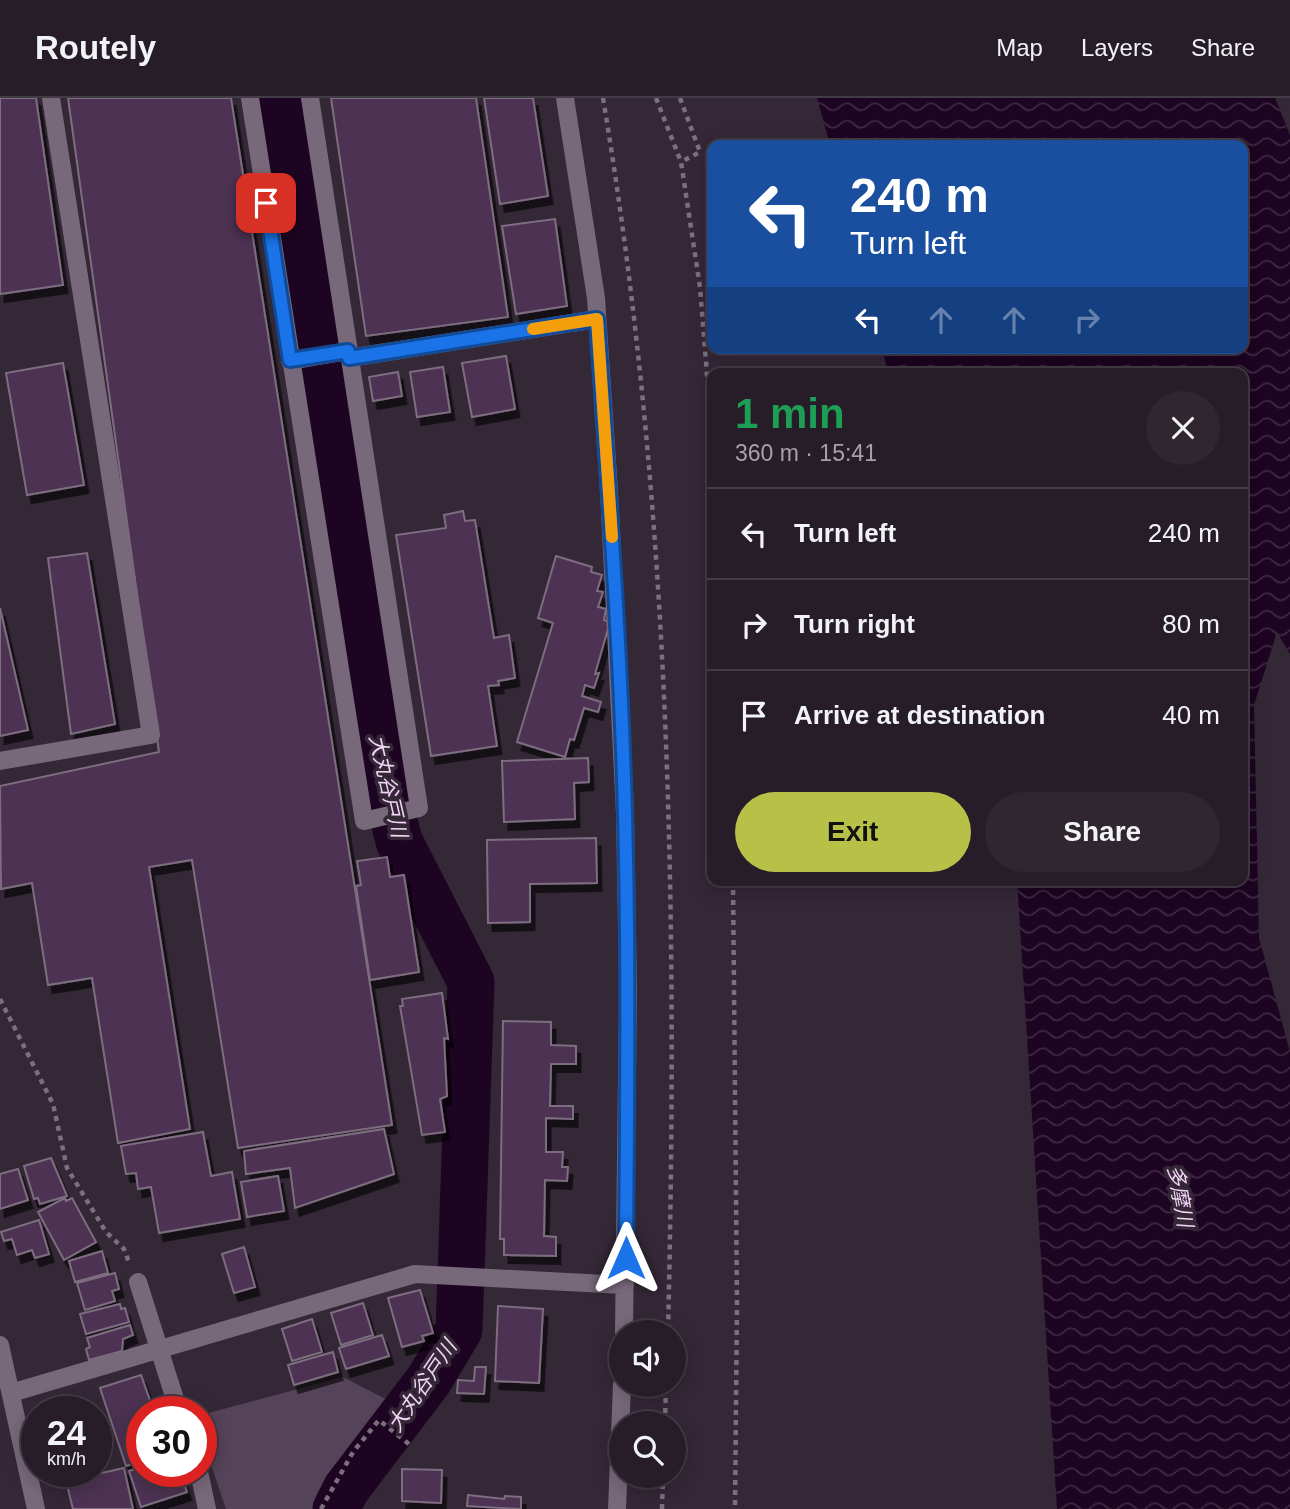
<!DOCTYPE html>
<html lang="en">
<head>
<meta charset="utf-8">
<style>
  body { margin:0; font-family:Helvetica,"Noto Sans JP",sans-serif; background:#2f2630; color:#f1f3f6; height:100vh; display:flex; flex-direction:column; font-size:26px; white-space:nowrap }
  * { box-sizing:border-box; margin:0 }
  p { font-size:23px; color:#a4a2a8 }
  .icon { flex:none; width:38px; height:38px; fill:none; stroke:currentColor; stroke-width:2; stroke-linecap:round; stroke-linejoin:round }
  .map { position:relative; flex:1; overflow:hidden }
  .details { position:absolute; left:707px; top:270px; width:541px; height:518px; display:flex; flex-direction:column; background:#271d28; border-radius:14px; box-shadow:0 4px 18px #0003,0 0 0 2px #433b45 }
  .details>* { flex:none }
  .guide { position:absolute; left:707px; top:42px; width:541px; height:214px; border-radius:14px; box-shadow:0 4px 18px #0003,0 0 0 2px #433b45; background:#1a4fa0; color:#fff; overflow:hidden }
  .controls { position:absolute; left:609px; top:1222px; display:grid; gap:14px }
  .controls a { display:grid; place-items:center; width:77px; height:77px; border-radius:50%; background:#271d28; box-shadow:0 4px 18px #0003,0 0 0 2px #433b45; font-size:35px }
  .speed { position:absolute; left:21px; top:1298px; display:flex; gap:14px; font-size:35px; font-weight:700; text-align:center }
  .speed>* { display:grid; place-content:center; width:91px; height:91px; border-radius:50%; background:#271d28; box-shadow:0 4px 18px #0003,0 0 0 2px #433b45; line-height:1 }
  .speed small { font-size:18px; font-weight:400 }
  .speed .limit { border:10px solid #d22; background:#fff; color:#111 }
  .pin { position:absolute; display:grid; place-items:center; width:60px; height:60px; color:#fff; margin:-30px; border-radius:14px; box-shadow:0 4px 10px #0006 }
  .me { position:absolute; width:77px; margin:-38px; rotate:0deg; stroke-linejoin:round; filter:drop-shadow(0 0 5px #0008) }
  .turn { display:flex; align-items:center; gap:24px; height:147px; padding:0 28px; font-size:32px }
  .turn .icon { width:91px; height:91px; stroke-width:2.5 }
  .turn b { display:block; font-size:49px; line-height:60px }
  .lanes { display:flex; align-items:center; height:66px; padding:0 28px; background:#0003; justify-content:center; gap:35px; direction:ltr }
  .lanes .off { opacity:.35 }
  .round { display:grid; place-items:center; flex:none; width:74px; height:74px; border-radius:37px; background:#2f2630 }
  .overview { display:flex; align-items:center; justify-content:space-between; height:119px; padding:0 28px }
  h1 { font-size:42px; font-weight:700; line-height:52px; color:#1e9e55 }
  .primary-button { display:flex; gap:14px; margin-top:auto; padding:14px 28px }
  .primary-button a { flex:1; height:80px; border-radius:42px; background:#b8c147; color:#111; font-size:28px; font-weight:700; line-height:80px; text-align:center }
  .primary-button a+a { background:#2f2630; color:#f1f3f6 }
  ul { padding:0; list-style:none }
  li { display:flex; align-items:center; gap:21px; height:91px; padding:0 28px; border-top:2px solid #433b45 }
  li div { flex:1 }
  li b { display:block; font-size:26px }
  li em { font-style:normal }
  header { display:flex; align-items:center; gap:42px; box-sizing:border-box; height:98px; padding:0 35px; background:#271d28; border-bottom:2px solid #433b45 }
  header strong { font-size:33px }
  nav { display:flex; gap:38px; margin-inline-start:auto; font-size:24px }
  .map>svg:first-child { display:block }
  .park { fill:#554359 }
  .water { fill:url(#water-waves) }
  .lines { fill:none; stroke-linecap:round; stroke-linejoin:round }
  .river { stroke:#1d0422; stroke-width:47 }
  .building { fill:#4d3053; stroke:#7c6d7f; stroke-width:2; filter:url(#shadow) }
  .path { stroke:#7b707d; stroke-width:4.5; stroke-dasharray:5 5; stroke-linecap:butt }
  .minor { stroke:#77687a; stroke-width:18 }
  .route-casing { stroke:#114b97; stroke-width:18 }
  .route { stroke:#1a73e8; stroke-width:12 }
  .slow { stroke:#f59e0b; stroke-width:12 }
  .labels { text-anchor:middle; stroke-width:7; stroke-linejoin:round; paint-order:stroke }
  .water-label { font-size:21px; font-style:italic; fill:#f4d5f9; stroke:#342736 }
</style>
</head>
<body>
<header>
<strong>Routely</strong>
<nav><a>Map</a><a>Layers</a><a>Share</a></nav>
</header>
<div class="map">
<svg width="1290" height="1411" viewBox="0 0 1290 1411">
  <defs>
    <pattern id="water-waves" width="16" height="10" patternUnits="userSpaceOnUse" patternTransform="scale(1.75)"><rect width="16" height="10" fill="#1d0422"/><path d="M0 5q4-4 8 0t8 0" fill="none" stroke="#3e2842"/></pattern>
    <filter id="shadow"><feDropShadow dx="4.5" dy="8" stdDeviation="0" flood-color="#0009"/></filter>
  </defs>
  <rect width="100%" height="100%" fill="#342736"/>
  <path class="park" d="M343 1279 397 1307 342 1380 326 1411H226L201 1337V1317Z"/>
  <path class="water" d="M817 0H1275L1290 37V556L1277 534 1254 607 1259 840 1290 954V1411H1057L1017 782H1242V275H888L882 250H1242V47H830Z"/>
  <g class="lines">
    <path class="river" d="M280 0 379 662 399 743 471 884 459 1232 429 1282 346 1391 336 1411"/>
  </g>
  <path class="building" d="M0 0H36L63 187 0 196Z
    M68 0H231L392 1027 238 1050 192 762 149 769 190 1031 118 1045 92 880 48 887 32 785 1 791 0 688 159 654Z
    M331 0H476L508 219 366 238Z
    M484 0H533L548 98 500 106Z
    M555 121 567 208 516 216 502 128Z
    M506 258 515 311 472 319 462 265Z
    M63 265 84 387 27 397 6 275Z
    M443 269 450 314 417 319 410 274Z
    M398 274 402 298 373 303 369 279Z
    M463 413 465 423 475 422 494 540 509 537 515 580 498 583 499 587 488 588 497 648 431 658 396 437 446 430 444 417Z
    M87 455 115 626 71 636 48 460Z
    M556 458 592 469 591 474 602 477 597 493 603 494 598 509 606 511 604 522 610 524 595 576 599 575 594 590 585 587 582 598 601 604 598 614 584 610 574 642 570 641 565 659 517 644 553 525 538 520Z
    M0 510 28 632 0 638Z
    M588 660 589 684 574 685 575 721 504 724 502 663Z
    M596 740 597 785 530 786V824L488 825 487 742Z
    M387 759 390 779 404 777 419 874 370 882 356 788 361 787 357 763Z
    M442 895 448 941 444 940 447 998 440 1001 445 1034 422 1037 400 908H403L402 901Z
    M503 923 551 924V947L576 948V966H551L550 1008H573V1021L546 1020V1054H563L562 1069H568L567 1083 545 1082 544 1138 556 1139V1158L504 1157V1141H500Z
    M384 1031 394 1076 295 1110 290 1070 246 1076 244 1053Z
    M203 1034 211 1078 232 1074 240 1121 159 1135 151 1089 138 1091 136 1075 126 1076 121 1048Z
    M51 1060 67 1098 40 1106 38 1100 34 1101 24 1068Z
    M18 1071 28 1102 0 1111V1076Z
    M278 1078 284 1113 247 1119 241 1084Z
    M65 1100 66 1103 72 1100 96 1144 64 1162 38 1114Z
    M39 1122 49 1156 35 1160 32 1152 17 1157 12 1141 4 1143 1 1134Z
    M244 1149 255 1189 234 1195 222 1156Z
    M102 1153 108 1175 75 1184 69 1163Z
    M115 1175 119 1191 112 1193 115 1203 85 1212 77 1185Z
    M420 1192 433 1235 422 1238 424 1243 402 1249 388 1200Z
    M363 1205 373 1237 341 1247 331 1215Z
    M120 1206 121 1211 125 1210 129 1224 86 1236 80 1216Z
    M498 1208 543 1211 539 1285 495 1283Z
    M312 1221 322 1254 292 1263 282 1231Z
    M130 1227 133 1237 123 1241 122 1253 89 1262 86 1251 90 1249 87 1240Z
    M382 1237 389 1258 346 1271 339 1250Z
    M333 1254 338 1274 294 1287 288 1267Z
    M475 1269H486L484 1296 457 1295 458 1282 474 1283Z
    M141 1277 154 1314H142V1367L140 1364 126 1368 100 1290Z
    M142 1369V1374H180L187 1394 141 1409 129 1373Z
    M124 1370 133 1411H73L66 1383Z
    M402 1371 442 1372 441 1405 402 1403Z
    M468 1397 504 1401 505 1398 521 1399V1411L467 1408Z"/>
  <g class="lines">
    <path class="path" d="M603 0C671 407 678 822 668 1234
      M656 0 681 64 700 189 712 339
      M680 0 700 54 681 64
      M733 782 737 1206 735 1411
      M0 901 53 1006 67 1070 106 1134 124 1151 130 1167
      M665 1325 666 1286
      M321 1411 353 1354 379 1322 410 1347
      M662 1411 663 1377"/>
    <path class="minor" d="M250 0 364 723 419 710 310 0
      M565 0 596 200 609 393 625 715 628 892 624 1234
      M349 260 597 221
      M290 263 348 253
      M0 663 151 637 51 0
      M138 1184 179 1314
      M0 1247 36 1411
      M11 1295 415 1176 625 1187
      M199 1374 207 1411
      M617 1411 622 1286"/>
  </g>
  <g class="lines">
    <defs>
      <path id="route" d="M266 105 290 262 348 253 349 260 597 221C608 386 621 551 625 717 629 865 627 1012 626 1160"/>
    </defs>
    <use href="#route" class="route-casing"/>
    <use href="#route" class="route"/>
    <path class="slow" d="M533 231 597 221 612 439"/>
  </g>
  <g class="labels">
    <g class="water-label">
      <text transform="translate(388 688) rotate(77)" y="7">大丸谷戸川</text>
      <text transform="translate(1180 1098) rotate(80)" y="7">多摩川</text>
      <text transform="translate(422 1288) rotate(-56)" y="7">大丸谷戸川</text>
    </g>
  </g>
</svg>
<div class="controls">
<a><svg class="icon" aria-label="sound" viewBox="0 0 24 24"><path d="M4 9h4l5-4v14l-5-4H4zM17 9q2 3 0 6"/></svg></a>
<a><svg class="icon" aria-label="search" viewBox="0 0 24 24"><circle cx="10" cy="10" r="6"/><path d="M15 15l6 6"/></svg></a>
</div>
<div class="speed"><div>24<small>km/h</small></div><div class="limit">30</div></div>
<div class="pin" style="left:266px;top:105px;background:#d93025"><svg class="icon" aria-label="arrive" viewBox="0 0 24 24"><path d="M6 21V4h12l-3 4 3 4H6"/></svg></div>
<svg class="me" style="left:626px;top:1160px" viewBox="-20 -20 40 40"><path d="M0-17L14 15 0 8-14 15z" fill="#1a73e8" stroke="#fff" stroke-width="4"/></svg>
<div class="guide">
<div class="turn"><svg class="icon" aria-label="left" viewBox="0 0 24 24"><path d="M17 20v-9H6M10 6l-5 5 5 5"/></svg><div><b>240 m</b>Turn left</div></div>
<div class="lanes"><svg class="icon" aria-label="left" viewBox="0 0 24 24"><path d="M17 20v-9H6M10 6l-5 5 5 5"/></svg><svg class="icon off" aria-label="ahead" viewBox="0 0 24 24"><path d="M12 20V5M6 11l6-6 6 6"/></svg><svg class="icon off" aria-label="ahead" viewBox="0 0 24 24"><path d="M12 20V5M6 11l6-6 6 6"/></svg><svg class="icon off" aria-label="right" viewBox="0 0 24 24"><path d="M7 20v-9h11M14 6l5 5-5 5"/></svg></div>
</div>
<section class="details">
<div class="overview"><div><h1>1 min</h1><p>360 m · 15:41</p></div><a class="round"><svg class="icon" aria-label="close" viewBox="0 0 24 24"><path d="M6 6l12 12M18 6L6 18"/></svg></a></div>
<ul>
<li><svg class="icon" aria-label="left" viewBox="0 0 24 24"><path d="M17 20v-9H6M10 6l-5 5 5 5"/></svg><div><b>Turn left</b></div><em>240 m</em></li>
<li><svg class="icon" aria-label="right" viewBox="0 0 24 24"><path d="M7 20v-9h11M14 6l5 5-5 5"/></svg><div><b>Turn right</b></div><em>80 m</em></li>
<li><svg class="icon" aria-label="arrive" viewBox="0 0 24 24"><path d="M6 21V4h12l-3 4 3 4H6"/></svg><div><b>Arrive at destination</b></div><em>40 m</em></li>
</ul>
<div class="primary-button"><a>Exit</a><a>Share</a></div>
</section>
</div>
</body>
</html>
